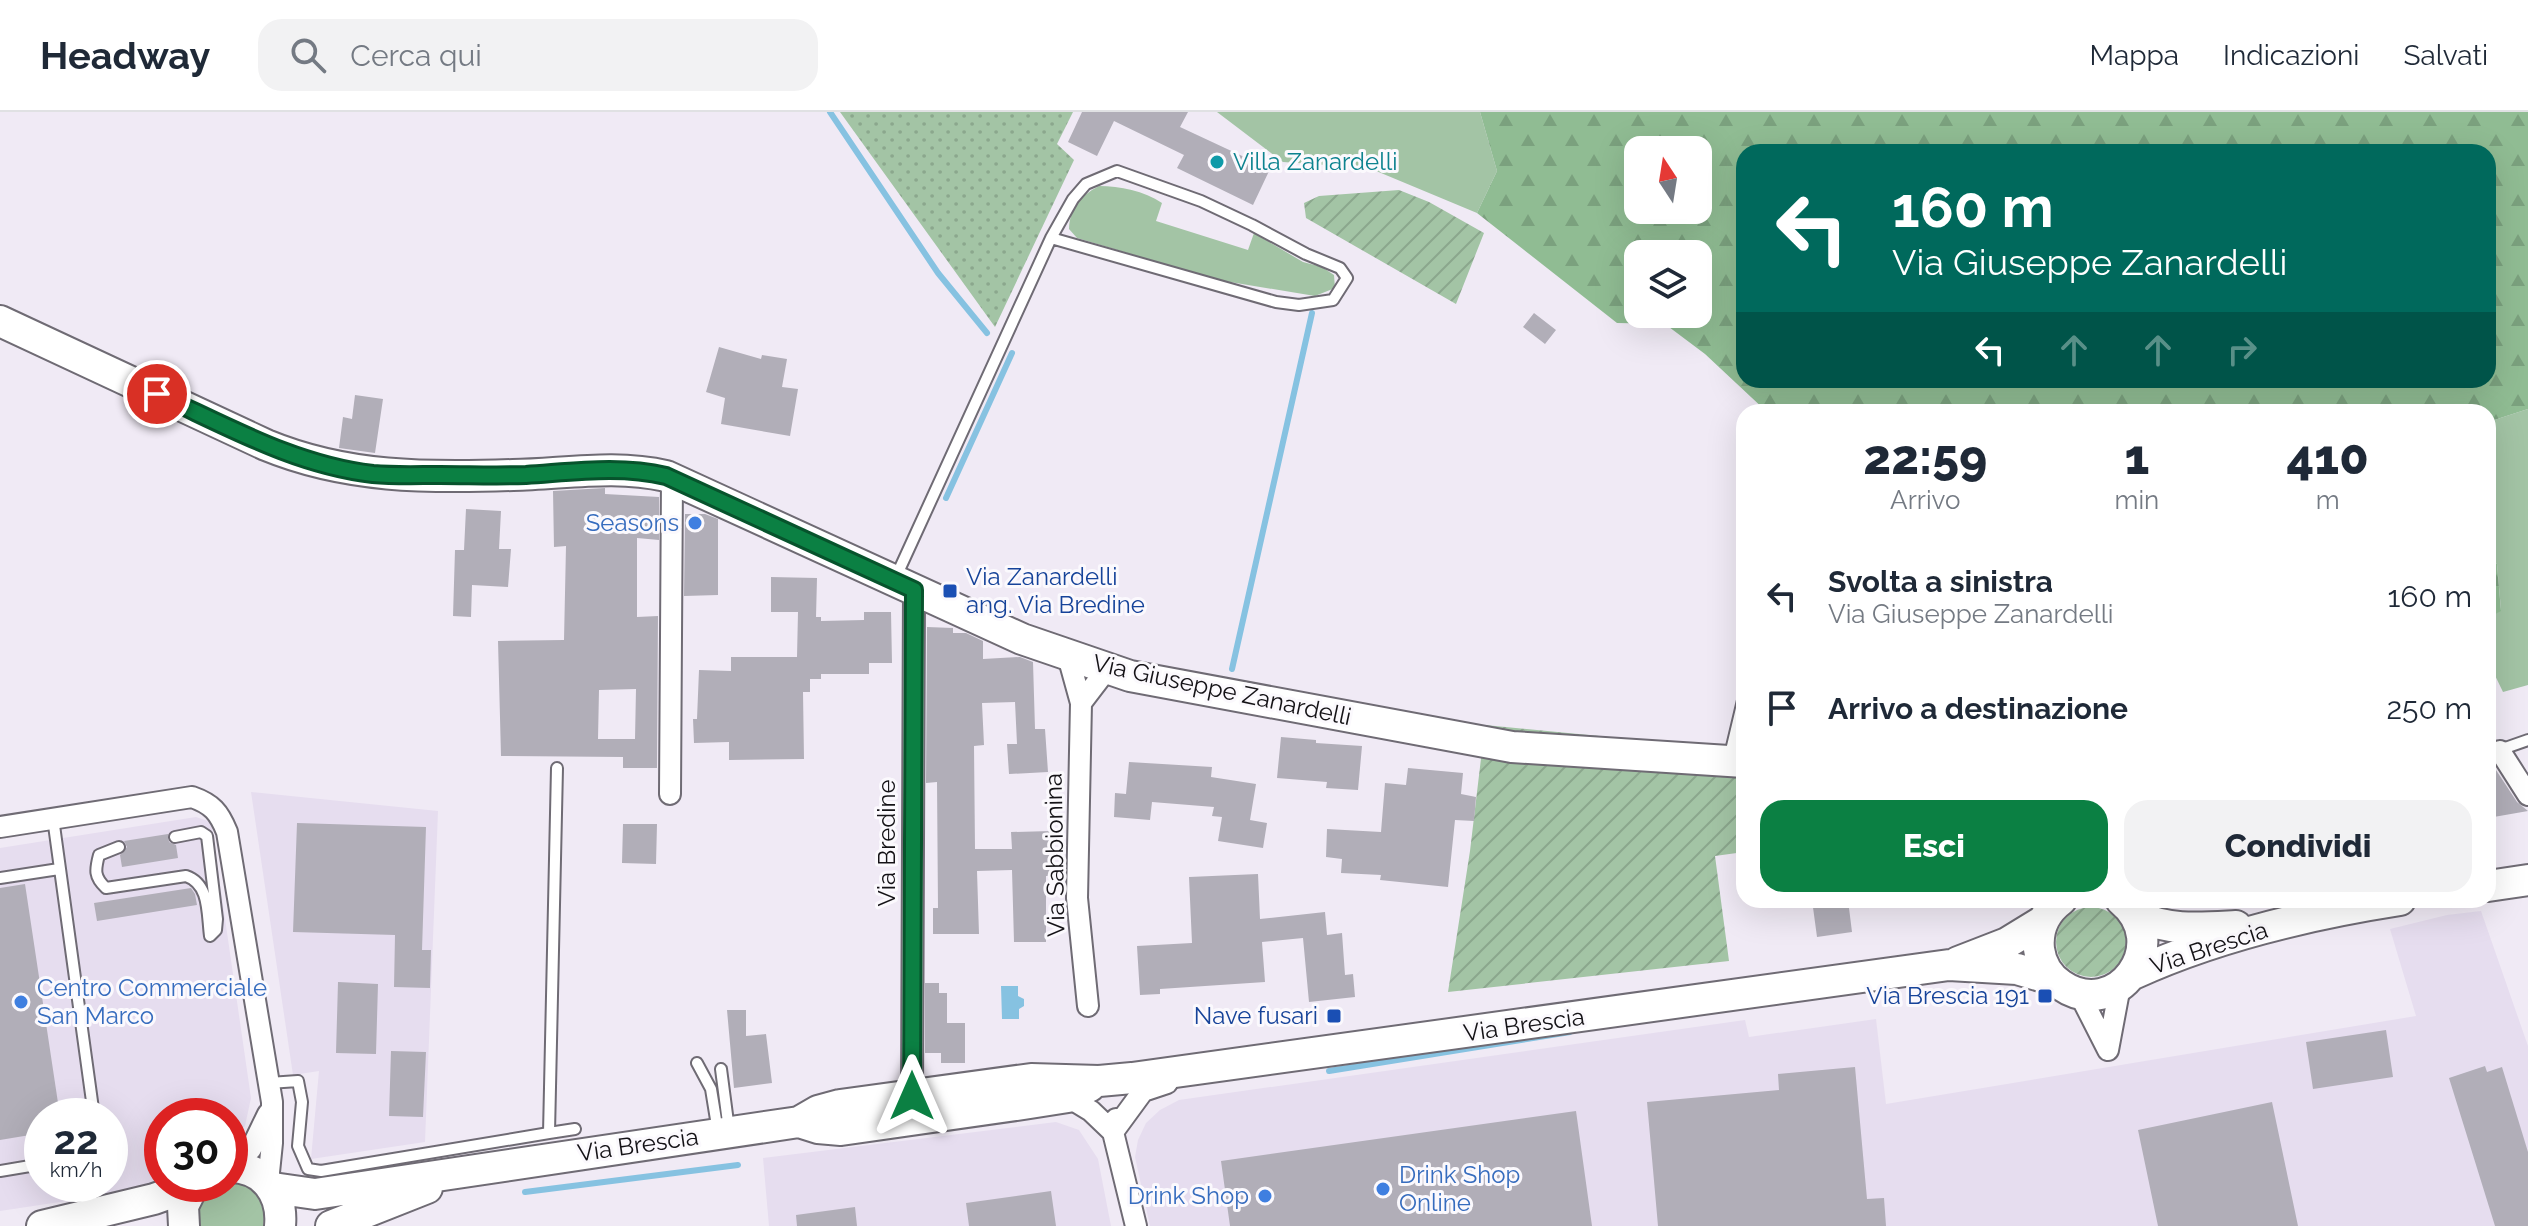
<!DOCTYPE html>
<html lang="it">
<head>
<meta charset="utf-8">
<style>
  body { margin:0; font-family:Raleway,sans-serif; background:#f2f2f3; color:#1f2937; height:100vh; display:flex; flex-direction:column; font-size:30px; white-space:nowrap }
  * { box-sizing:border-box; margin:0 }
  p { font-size:26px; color:#747a83 }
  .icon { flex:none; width:44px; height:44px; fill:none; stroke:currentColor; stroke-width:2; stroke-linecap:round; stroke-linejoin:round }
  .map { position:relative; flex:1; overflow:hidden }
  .panel { position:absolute; left:1736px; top:292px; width:760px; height:504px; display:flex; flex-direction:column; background:#fff; border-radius:24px; box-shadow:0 8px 32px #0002 }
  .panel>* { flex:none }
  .guide { position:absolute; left:1736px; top:32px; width:760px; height:244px; border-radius:24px; box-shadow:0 8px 32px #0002; background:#00695c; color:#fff; overflow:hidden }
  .needle { width:52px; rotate:348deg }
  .buttons { position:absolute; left:1624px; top:24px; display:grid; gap:16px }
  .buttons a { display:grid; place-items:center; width:88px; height:88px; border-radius:16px; background:#fff; box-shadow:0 8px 32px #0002; font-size:40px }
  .speed { position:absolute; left:24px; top:986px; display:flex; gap:16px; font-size:40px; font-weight:700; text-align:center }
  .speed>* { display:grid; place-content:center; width:104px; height:104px; border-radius:50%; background:#fff; box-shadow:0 8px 32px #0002; line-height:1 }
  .speed small { font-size:20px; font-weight:400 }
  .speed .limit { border:12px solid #d22; background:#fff; color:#111 }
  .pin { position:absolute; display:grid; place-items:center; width:68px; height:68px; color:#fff; margin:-34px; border:4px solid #fff; border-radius:50%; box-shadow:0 2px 8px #0007 }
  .me { position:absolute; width:88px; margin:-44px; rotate:0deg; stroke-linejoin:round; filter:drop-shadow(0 0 6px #0008) }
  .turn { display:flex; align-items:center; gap:28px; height:168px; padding:0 24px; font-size:36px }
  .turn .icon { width:104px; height:104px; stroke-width:2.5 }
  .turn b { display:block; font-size:56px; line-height:68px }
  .lanes { display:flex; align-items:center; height:76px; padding:0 24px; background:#0003; justify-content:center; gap:40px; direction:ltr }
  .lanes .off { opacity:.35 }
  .eta { display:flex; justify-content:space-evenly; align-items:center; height:136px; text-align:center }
  .eta b { font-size:48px; font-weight:800; line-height:56px }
  .button { display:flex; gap:16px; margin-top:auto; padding:16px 24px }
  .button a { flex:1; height:92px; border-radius:24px; background:#0b8043; color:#fff; font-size:32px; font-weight:800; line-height:92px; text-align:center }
  .button a+a { background:#f2f2f3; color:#1f2937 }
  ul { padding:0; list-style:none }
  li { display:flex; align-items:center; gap:24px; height:112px; padding:0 24px }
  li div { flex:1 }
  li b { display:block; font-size:30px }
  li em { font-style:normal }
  header { display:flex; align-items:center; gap:48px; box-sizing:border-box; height:112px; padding:0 40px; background:#fff; border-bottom:2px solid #e0e1e3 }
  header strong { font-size:38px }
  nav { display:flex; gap:44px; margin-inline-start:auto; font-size:28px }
  .search { width:560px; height:72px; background:#f2f2f3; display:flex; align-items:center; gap:20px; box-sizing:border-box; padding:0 28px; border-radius:24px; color:#747a83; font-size:30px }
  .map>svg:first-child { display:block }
  .built { fill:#e6ddef; fill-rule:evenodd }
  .grass { fill:#a3c4a5 }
  .forest { fill:url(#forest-firs); fill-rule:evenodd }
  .park { fill:url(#park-dots) }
  .garden { fill:url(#garden-furrows) }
  .water { fill:#86c2e1 }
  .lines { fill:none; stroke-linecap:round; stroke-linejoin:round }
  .stream { stroke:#86c2e1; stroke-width:6 }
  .building { fill:#b1aeb8; fill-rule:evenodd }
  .lane-casing { stroke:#6f6b74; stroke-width:14 }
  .street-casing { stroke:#6f6b74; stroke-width:24 }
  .secondary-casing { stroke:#6f6b74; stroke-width:34 }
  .lane { stroke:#fff; stroke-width:10 }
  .street { stroke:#fff; stroke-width:20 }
  .secondary { stroke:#fff; stroke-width:30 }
  .route-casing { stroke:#07532c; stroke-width:20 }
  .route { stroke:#0b8043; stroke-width:14 }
  .culture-dot { fill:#0f9aa8; stroke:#fbf9fd; stroke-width:3 }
  .shop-dot { fill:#3f7fe0; stroke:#fbf9fd; stroke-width:3 }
  .transit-dot { fill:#1a4fb4; stroke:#fbf9fd; stroke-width:3 }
  .labels { text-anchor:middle; stroke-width:6; stroke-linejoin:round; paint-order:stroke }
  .culture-label { font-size:24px; fill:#0d838f; stroke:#fbf9fd; text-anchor:start }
  .shop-label { font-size:24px; fill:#366cbe; stroke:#fbf9fd; text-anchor:end }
  .transit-label { font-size:24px; fill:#164399; stroke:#fbf9fd; text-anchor:end }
  .street-label { font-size:24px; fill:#141216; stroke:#fbf9fd }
</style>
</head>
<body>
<header>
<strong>Headway</strong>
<div class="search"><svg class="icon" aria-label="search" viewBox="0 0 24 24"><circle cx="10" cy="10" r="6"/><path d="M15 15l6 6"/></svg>Cerca qui</div>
<nav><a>Mappa</a><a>Indicazioni</a><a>Salvati</a></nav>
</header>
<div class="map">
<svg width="2528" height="1114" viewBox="0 0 2528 1114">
  <defs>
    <pattern id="forest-firs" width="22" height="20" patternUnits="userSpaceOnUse" patternTransform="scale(2)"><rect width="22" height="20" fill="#90bc93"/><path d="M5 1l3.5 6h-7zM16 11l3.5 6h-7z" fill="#7ba17e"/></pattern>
    <pattern id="park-dots" width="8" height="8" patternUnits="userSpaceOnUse" patternTransform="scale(2)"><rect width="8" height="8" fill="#a3c4a5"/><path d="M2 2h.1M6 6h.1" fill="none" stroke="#8ba78d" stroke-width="1.8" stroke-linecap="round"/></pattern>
    <pattern id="garden-furrows" width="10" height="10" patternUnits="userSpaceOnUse" patternTransform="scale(2)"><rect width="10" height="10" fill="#a3c4a5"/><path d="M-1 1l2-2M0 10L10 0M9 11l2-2" fill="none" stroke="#8ba78d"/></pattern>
  </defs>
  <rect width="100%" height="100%" fill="#f0eaf5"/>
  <path class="built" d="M251 680 438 699 425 1030 311 1047 319 959 293 963Z
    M196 705 211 710 251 986 245 1014 230 1029V1004H162V1072L166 1074 0 1099V736ZM42 1004H110V1072H42Z
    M2481 799 2528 934V1114H1150L1135 1045 1138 1028 1146 1011 1160 998 1179 988 1745 908 1749 925 1876 907 1886 992 2416 904 2390 817 2447 803Z
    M1056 1010 1079 1018 1098 1047 1111 1114H769L763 1046Z"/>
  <path class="grass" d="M1217 0H1480L1497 59 1477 101 1369 56 1283 50Z
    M1099 74C1120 74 1144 79 1162 91L1156 109 1248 138 1254 121 1303 150 1322 155 1334 163 1335 176 1315 184 1218 168 1077 126 1069 117C1070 96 1080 84 1099 74Z
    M2528 297V573L2503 580 2488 549V506L2501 498 2497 452 2488 449V310Z
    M230 1070C254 1072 269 1090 263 1114H201C194 1085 210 1077 230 1070Z"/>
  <path class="forest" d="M1480 0H2528V297L2488 310V300H1767L1705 242 1665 212 1617 211 1477 101 1497 59ZM1638 38H1698V98H1638ZM2488 40V268H1744V40ZM1638 142H1698V202H1638Z
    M2488 449 2497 452 2501 499 2488 506Z"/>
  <path class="park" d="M840 0H1073L1057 32 1074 48 995 215Z"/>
  <path class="garden" d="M1399 78 1429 90 1484 121 1456 192 1306 106 1304 91 1319 84Z
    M1485 613 1744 638V740L1715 744 1729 849 1448 880 1470 739Z
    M2056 830a35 35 0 1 1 70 0a35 35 0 1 1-70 0Z"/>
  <path class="water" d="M1001 874H1018V884L1024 887V894L1019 897V907H1002Z"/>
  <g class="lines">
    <path class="stream" d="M830 0 938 161 987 221
      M946 386 1012 241
      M1232 557 1312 201
      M1329 959 1570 920
      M525 1080 738 1053"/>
  </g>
  <path class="building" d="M1082 0H1188L1180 15 1270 57 1253 93 1177 56 1184 43 1114 9 1097 44 1068 30Z
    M1534 201 1556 218 1545 232 1523 215Z
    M719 235 761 247 762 243 787 247 782 275 798 277 790 324 721 312 725 286 706 280Z
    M355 283 383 287 375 341 339 336 343 305 352 307Z
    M605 376V382L659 385V428L637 426V505L658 504 657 656H623V645L501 644 498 529 564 528 566 434 554 435 553 379ZM636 577 635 627H598L599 578Z
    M466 397 501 399 499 437H511L508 475 472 473 471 505 453 504 455 438H464Z
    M685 402H705L718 407V483L684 484Z
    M771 465 817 466 816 505H821V509L864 508V500H891L892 551H869V562H821V567H810V580H803L804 647 729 648V630L694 631 693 607H697L699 558 731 559V545H797L798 500H771Z
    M927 515 953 516V521H966L983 529V547L1020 545 1033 550 1035 617H1045L1048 660 1009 662 1007 632H1017L1015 590 982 591 984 633 974 634 975 737H1012L1011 720 1051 719 1052 764H1046V830H1014L1012 758 977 759 979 822H933V796H938L937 670 926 671Z
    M1281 625 1316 628V631L1362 634 1358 678 1326 676 1327 670 1277 666Z
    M1129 650 1212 655 1211 665 1256 672 1250 708 1267 711 1263 736 1218 729 1222 705 1212 704 1214 695 1152 690 1150 708 1114 705 1115 681 1126 682Z
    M2494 655 2517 690 2528 699 2488 706V656Z
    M1408 656 1463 661 1461 682 1476 685 1474 709 1455 708 1448 775 1380 768 1381 763 1341 761 1342 747 1326 745 1327 717 1381 720 1385 671 1406 673Z
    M297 711 426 715 422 838H431L430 876 394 875 395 823 293 820Z
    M623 712H657L656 752 622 751Z
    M168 722 169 730 176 733 178 746 122 755 120 743 127 735 124 729Z
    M1258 762 1260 807 1325 800 1327 823 1342 821 1345 863 1353 862 1355 885 1309 890 1303 826 1262 830 1265 870 1160 877V882L1140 883 1137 834 1192 831 1189 765Z
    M25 772 60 1004H42V1021L0 1028V776Z
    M191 776 195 782 197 793 97 809 94 791Z
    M1812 788H1848L1852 820 1817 825Z
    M338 870 378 872 376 942 336 941Z
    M925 871H939V881H947V911H965V951H941V941H925Z
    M727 898H746V924L766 922 772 971 734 976Z
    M2386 918 2393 965 2313 977 2306 930Z
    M391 939 426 940 423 1005 389 1004Z
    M2485 954 2487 960 2502 955 2528 1040V1114H2495L2449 966Z
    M1855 955 1867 1087 1884 1086 1886 1114H1658L1647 990 1779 978 1778 962Z
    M2272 990 2298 1114H2158L2138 1018Z
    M1576 999 1592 1114H1230L1221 1049Z
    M1051 1079 1056 1114H969L966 1091Z
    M855 1095 857 1114H797L796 1103Z"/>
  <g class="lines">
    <defs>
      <path id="lane" d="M895 467 1051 126 1073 87 1086 72 1117 59 1201 89 1252 113 1306 142 1340 156 1347 166 1333 188 1299 193 1276 190 1051 126
        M2488 642 2528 628
        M1729 647 1744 584
        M53 706 94 1004
        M175 725 201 720 207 724 217 807 216 818 210 824
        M119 735 99 743C95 758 94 765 106 776L186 764C210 772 207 802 210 824
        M0 766 59 757
        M697 951 711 977 718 1020
        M721 957 729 1018
        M269 971 298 969 302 990 298 1034 308 1057 321 1059 549 1021 557 656
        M549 1021 575 1017
        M0 1059 42 1052"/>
      <path id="street" d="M1068 544 1081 591 1077 786 1088 894
        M1081 591 1107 557
        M2500 639 2528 683
        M670 682 672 366
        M0 715 192 685C212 692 219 700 227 720L272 990V1031L268 1070
        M2079 881 2108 938
        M2108 938 2120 874
        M912 984 914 478
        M1068 985 1091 999 1113 1020
        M1116 1007 1113 1020 1136 1114
        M1113 1020 1143 979 1167 971
        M230 1053 251 1037 268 1002"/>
      <path id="secondary" d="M0 209 266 333C346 366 427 366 513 363 564 362 615 352 666 364L1022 527 1130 564 1512 635 1744 650
        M2488 774 2528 768
        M2061 788C2045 800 2037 817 2039 837 2041 852 2049 865 2061 873 2116 911 2175 832 2121 788
        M2136 804C2170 819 2199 816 2236 814
        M1958 850 2007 831 2043 809
        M2133 862C2216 824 2310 802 2400 788
        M799 1010 818 1016 841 1018 1030 991 1068 985 1090 974
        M230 1055C264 1055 283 1082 280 1114
        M273 1076 315 1082 799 1010 818 999 840 993 1031 967 1099 969 1132 966 1949 853 2017 857 2054 868
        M42 1114 154 1087 193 1073
        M184 1114 183 1094 194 1072
        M331 1114 427 1076"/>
    </defs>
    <use href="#lane" class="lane-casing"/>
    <use href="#street" class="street-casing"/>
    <use href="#secondary" class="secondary-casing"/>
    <use href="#lane" class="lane"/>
    <use href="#street" class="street"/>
    <use href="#secondary" class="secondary"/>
  </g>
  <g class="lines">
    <defs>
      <path id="route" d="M157 282C227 314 295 353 373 362 395 364 418 363 440 363 469 363 498 364 526 363 573 360 620 353 666 364L914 478 912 984"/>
    </defs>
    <use href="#route" class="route-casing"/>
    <use href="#route" class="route"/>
  </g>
  <circle class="culture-dot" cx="1217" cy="50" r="8"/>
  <g class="shop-dot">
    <circle cx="695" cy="411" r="8"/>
    <circle cx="21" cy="890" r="8"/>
    <circle cx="1383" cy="1077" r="8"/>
    <circle cx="1265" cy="1084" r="8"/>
  </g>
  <g class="transit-dot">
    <rect x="942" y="471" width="16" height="16" rx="4"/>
    <rect x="2037" y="876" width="16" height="16" rx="4"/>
    <rect x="1326" y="896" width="16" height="16" rx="4"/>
  </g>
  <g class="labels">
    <g class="culture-label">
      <text x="1233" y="58">Villa Zanardelli</text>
    </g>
    <g class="shop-label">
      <text x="679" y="419">Seasons</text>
      <text x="37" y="884" text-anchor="start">Centro Commerciale<tspan x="37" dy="28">San Marco</tspan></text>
      <text x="1399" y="1071" text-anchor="start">Drink Shop<tspan x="1399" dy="28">Online</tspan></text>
      <text x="1249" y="1092">Drink Shop</text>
    </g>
    <g class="transit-label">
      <text x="966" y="473" text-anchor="start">Via Zanardelli<tspan x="966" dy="28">ang. Via Bredine</tspan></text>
      <text x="2029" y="892">Via Brescia 191</text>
      <text x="1318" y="912">Nave fusari</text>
    </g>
    <g class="street-label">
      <text transform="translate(1222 578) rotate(12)" y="8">Via Giuseppe Zanardelli</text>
      <text transform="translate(887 731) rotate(-90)" y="8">Via Bredine</text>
      <text transform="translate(1055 743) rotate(-91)" y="8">Via Sabbionina</text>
      <text transform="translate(2209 836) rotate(-18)" y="8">Via Brescia</text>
      <text transform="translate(1524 913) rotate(-8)" y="8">Via Brescia</text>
      <text transform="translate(638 1033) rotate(-8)" y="8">Via Brescia</text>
    </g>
  </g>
</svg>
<div class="buttons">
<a><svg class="needle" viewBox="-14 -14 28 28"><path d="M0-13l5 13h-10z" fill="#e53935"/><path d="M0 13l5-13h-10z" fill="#747a83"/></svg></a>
<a><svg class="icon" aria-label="layers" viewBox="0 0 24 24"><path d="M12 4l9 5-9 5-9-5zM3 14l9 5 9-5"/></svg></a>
</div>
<div class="speed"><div>22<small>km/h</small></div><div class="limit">30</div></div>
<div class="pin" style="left:157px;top:282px;background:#d93025"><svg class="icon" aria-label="arrive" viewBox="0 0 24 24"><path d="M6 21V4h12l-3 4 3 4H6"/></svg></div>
<svg class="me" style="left:912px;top:984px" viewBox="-20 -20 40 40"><path d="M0-17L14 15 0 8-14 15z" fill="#0b8043" stroke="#fff" stroke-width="4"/></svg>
<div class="guide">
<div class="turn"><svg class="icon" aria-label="left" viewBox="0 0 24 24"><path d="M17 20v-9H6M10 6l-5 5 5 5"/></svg><div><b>160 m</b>Via Giuseppe Zanardelli</div></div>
<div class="lanes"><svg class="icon" aria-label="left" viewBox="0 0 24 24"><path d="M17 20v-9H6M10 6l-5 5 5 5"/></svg><svg class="icon off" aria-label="ahead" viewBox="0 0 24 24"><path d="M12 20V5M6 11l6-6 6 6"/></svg><svg class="icon off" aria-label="ahead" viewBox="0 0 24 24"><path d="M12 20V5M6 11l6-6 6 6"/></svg><svg class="icon off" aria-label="right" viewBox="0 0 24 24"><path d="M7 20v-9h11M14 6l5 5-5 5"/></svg></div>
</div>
<section class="panel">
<div class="eta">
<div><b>22:59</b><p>Arrivo</p></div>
<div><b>1</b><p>min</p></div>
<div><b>410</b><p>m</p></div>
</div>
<ul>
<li><svg class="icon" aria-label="left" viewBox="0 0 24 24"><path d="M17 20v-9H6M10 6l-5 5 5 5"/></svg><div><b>Svolta a sinistra</b><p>Via Giuseppe Zanardelli</p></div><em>160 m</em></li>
<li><svg class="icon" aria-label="arrive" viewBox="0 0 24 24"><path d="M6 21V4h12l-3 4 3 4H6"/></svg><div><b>Arrivo a destinazione</b></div><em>250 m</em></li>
</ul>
<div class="button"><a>Esci</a><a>Condividi</a></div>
</section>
</div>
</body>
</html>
